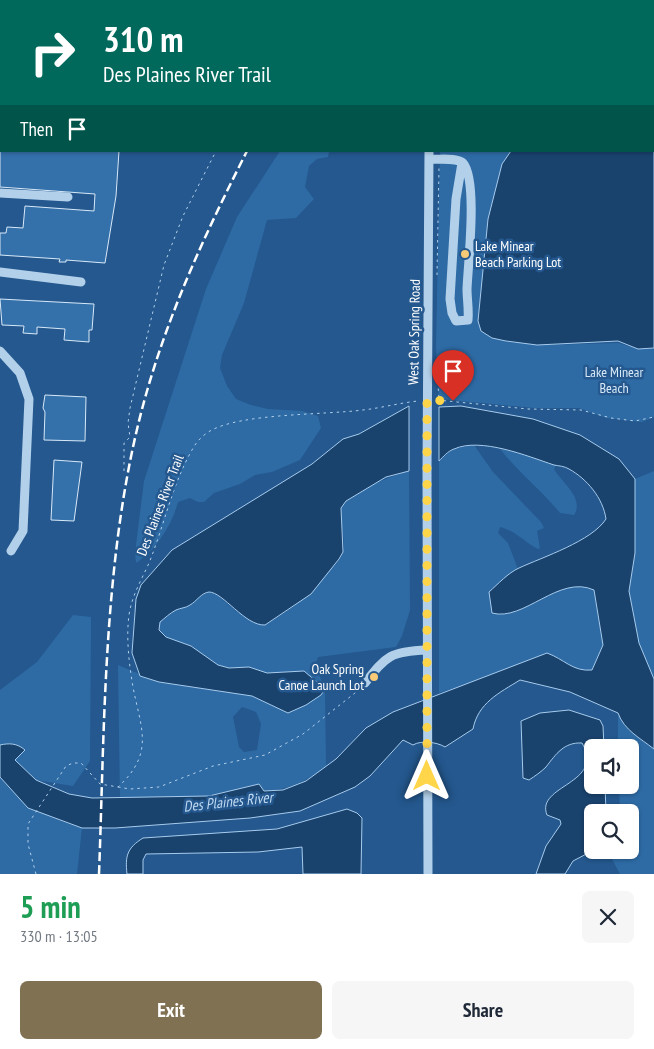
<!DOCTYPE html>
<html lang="en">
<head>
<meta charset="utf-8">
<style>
  body { margin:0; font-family:"PT Sans Narrow",sans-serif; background:#f6f6f7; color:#1f2937; height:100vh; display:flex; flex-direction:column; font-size:19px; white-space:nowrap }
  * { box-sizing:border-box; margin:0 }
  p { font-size:16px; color:#747a83 }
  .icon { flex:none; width:28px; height:28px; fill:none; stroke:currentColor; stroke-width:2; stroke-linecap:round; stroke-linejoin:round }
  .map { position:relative; height:874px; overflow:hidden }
  .panel { display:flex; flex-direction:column; background:#fff; flex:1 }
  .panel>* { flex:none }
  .banner { position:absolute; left:0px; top:0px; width:655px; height:152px; box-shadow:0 1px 4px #0004; background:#00695c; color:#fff; overflow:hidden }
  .fabs { position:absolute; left:584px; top:739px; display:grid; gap:10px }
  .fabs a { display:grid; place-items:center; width:55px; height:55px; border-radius:8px; background:#fff; box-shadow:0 1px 4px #0004; font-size:25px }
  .pin { position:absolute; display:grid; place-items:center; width:42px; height:42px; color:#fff; margin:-51px -21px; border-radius:50% 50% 50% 0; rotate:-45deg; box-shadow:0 0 5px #0007 }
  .pin .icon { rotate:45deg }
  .me { position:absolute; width:55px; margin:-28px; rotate:0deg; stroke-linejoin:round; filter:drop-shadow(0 0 4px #0008) }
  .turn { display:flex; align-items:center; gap:18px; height:105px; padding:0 20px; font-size:22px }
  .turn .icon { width:65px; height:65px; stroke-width:2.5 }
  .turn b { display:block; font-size:35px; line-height:42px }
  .then { display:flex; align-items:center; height:48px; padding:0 20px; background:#0003; gap:10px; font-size:19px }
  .round { display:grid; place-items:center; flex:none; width:52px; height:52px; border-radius:8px; background:#f6f6f7 }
  .summary { display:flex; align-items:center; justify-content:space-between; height:85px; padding:0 20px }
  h1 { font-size:30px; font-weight:700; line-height:38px; color:#1e9e55 }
  .button { display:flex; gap:10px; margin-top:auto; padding:10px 20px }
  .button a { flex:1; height:58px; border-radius:8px; background:#807153; color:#fff; font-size:20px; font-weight:700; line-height:58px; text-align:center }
  .button a+a { background:#f6f6f7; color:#1f2937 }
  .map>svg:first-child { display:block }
  .green { fill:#2e6ba5; fill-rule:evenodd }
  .water { fill:#19426d; stroke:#a7cbec }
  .building { fill:#3470aa; stroke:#d8e9f8 }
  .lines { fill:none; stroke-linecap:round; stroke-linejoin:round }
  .path { stroke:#b3d0eb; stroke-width:1; stroke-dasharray:2.5 4; stroke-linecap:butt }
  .minor { stroke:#b3d0eb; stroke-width:9 }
  .rail { stroke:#fff; stroke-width:2.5; stroke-dasharray:9 4; stroke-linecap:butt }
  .route { stroke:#ffd54a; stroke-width:9; stroke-dasharray:0 16.2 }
  .poi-dot { fill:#f6ca76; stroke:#24588e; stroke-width:2 }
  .labels { text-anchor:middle; stroke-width:5; stroke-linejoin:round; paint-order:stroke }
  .poi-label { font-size:14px; fill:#fff; stroke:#24588e; text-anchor:start }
  .street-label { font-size:14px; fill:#fff; stroke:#24588e }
  .park-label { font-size:14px; fill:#d8e9f8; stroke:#24588e }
  .water-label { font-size:15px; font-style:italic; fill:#bfd9f2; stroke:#24588e }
</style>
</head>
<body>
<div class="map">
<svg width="654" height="874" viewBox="0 0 654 874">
  <rect width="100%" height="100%" fill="#24588e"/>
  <path class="green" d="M280 151H329L328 157 317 159 309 166 305 187 314 199 296 218 267 220 244 303 222 355 220 368 227 386 236 399 251 405 268 409 302 411 318 416 321 428 300 460 272 472 255 475 240 484 214 493 204 502H198L190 498 178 502C172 525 156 550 136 563L135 553 144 481 206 289 237 217Z
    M440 151H512L492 337 508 342 547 345 618 343 638 349H654V417L642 422 606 418 579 408H534L439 399 436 347Z
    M474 445 493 472 541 522 544 528 537 531 540 548 538 549C524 542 516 531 500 527L498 533 508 543 518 569 489 592 513 612C536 601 569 578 594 590L603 645 592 670C576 672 567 665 555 656L439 693V461L453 449Z
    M500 449 520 453 556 465 554 469C561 482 585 498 574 515L560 513C541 490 518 472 500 449Z
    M409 471 410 610 402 636 396 647 318 657 315 665 325 689 326 767C306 781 289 790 264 791L259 784 209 796 120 798 118 665 159 682 252 696 288 713 321 695 304 671 267 673 249 667 229 668 218 665 191 646 166 637 159 630 160 622 175 610 189 606 202 595 210 592 216 594 237 612 265 625C291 610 311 594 329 571 334 566 341 560 343 552 346 540 340 523 341 510 343 494 394 475 409 471ZM242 707 256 712 261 724 257 750 244 752 239 747 233 717Z
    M654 471V679L639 643 629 591 635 553V479Z
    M73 615 91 617 90 761 73 786 36 780 15 760 25 749 0 745V690L37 662Z
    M618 713C624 730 640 738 654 749V874H620L612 859 616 850H630V812H620L619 785H630V748L618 747Z
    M0 777C21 804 50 818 82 828L77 874H0Z"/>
  <path class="water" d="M457 0H654V62V1Z
    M654 88V348L638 349 618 341 537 345 506 341 492 338 481 331 478 321 488 219 502 164 511 151H654Z
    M409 406V471L386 477 346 501 341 508 343 552 339 559 311 594 265 625C245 626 223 592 209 592 201 593 197 601 190 605 186 608 180 608 176 610 170 613 165 618 160 622L159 630 166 637 191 646 218 665 229 668 249 667 267 673 304 671 325 689 321 695 306 705 288 713 252 696 159 682 140 676 132 653 136 599 141 585 172 550 312 464 343 439 359 434Z
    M461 406 533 419 580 435 619 459 635 479V553L629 591 639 643 654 679V749C640 738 624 730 618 713L570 692 520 680C499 693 478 703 473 729L445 747C437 742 421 740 413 745L403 740 370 776 355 787 300 811 250 818 115 828H82L28 808 0 777V745C9 743 17 743 25 750L15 760 36 780 69 794 92 798 209 796 259 784 264 791 283 790 306 781 336 759 366 728 393 712 547 653C564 659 573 672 592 670L603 645 594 590C559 574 524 622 492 613L489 592C498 584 508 573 519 568 543 557 592 541 606 519 603 498 587 479 569 469 564 466 559 466 554 465 527 456 481 437 454 449 448 451 443 457 439 461V407Z
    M569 710 600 720 603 726 604 747 592 748V785H605L606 812H592L594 850 573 861 565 874H536L546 846 561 824 560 820 547 815C535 785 606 784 582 743 564 742 556 754 546 767 541 772 535 776 529 780L523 778 521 721 540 713Z
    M347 809 357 813 362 818 361 874H303L302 847 258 852 146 854 143 860V874H127C125 856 127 848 143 838L277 829Z"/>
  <path class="building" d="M0 151H119L116 196 105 263 66 260V262H59L60 259 0 255V233H6L7 227 23 228 25 206 94 211 95 194 0 187Z
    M0 299 94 304 92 330H89V342L64 340 65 329 37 327V334L23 333 24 326 2 325Z
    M45 395 86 397 85 441 44 440 45 412 43 408Z
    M54 460 82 462 74 521 51 520Z"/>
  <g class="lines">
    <path class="path" d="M442 1V0
      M437 275 439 167
      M437 369 439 400
      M437 400 528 409 581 410 611 418 635 421 654 417
      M124 471V443L130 437 128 423 130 408 164 265 183 216 216 151
      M118 787 130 789 159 787 213 766 265 755 303 734 360 689
      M36 874 28 844V824L66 766 73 763H81L100 784 118 787C155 753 141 729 133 687 129 664 126 638 129 615 132 595 141 581 149 563 164 526 172 485 192 450 196 442 203 435 210 431 241 413 324 415 363 410 381 408 399 403 418 401"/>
    <path class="minor" d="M430 0V1
      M64 1V0
      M0 52H1
      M429 159C438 160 457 157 463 163 478 180 468 264 467 289 467 299 469 309 468 320L456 321 452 313 450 299 456 199 462 163
      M0 193 68 197
      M0 272 81 282
      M0 351 20 373 29 399 23 531 11 551
      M365 683C386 656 391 651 427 650
      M428 874 427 471 429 151"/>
    <path class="rail" d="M324 1V0
      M99 874C105 716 103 544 147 391 171 307 208 228 247 151"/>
  </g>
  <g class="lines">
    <path class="route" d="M427 776V400L453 401"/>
  </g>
  <g class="poi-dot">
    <circle cx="465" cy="254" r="5"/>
    <circle cx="374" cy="677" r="5"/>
  </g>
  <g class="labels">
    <g class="poi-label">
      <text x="475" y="251">Lake Minear<tspan x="475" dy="16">Beach Parking Lot</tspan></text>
      <text x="364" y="674" text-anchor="end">Oak Spring<tspan x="364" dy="16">Canoe Launch Lot</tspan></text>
    </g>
    <g class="street-label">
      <text transform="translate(414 332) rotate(-89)" y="5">West Oak Spring Road</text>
      <text transform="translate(160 505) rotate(-69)" y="5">Des Plaines River Trail</text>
    </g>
    <g class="park-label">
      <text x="614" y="377">Lake Minear<tspan x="614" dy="16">Beach</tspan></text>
    </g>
    <g class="water-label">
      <text transform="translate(228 802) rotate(-6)" y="5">Des Plaines River</text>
    </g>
  </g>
</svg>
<div class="fabs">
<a><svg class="icon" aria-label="sound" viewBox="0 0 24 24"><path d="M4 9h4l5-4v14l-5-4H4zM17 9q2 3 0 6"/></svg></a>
<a><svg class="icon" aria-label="search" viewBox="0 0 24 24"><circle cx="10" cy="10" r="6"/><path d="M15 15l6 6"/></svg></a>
</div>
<div class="pin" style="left:453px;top:401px;background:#d93025"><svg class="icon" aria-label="arrive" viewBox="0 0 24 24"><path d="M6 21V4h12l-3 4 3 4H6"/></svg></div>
<svg class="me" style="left:427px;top:776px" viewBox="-20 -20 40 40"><path d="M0-17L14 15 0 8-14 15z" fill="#ffd54a" stroke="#fff" stroke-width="4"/></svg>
<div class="banner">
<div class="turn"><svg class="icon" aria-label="right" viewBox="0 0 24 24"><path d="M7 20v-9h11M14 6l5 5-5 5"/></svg><div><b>310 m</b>Des Plaines River Trail</div></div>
<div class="then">Then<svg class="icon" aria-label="arrive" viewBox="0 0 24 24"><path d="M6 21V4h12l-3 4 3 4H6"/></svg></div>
</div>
</div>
<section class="panel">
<div class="summary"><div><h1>5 min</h1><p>330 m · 13:05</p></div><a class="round"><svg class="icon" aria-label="close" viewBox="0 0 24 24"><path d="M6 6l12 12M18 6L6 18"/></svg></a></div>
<div class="button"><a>Exit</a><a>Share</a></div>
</section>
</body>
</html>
